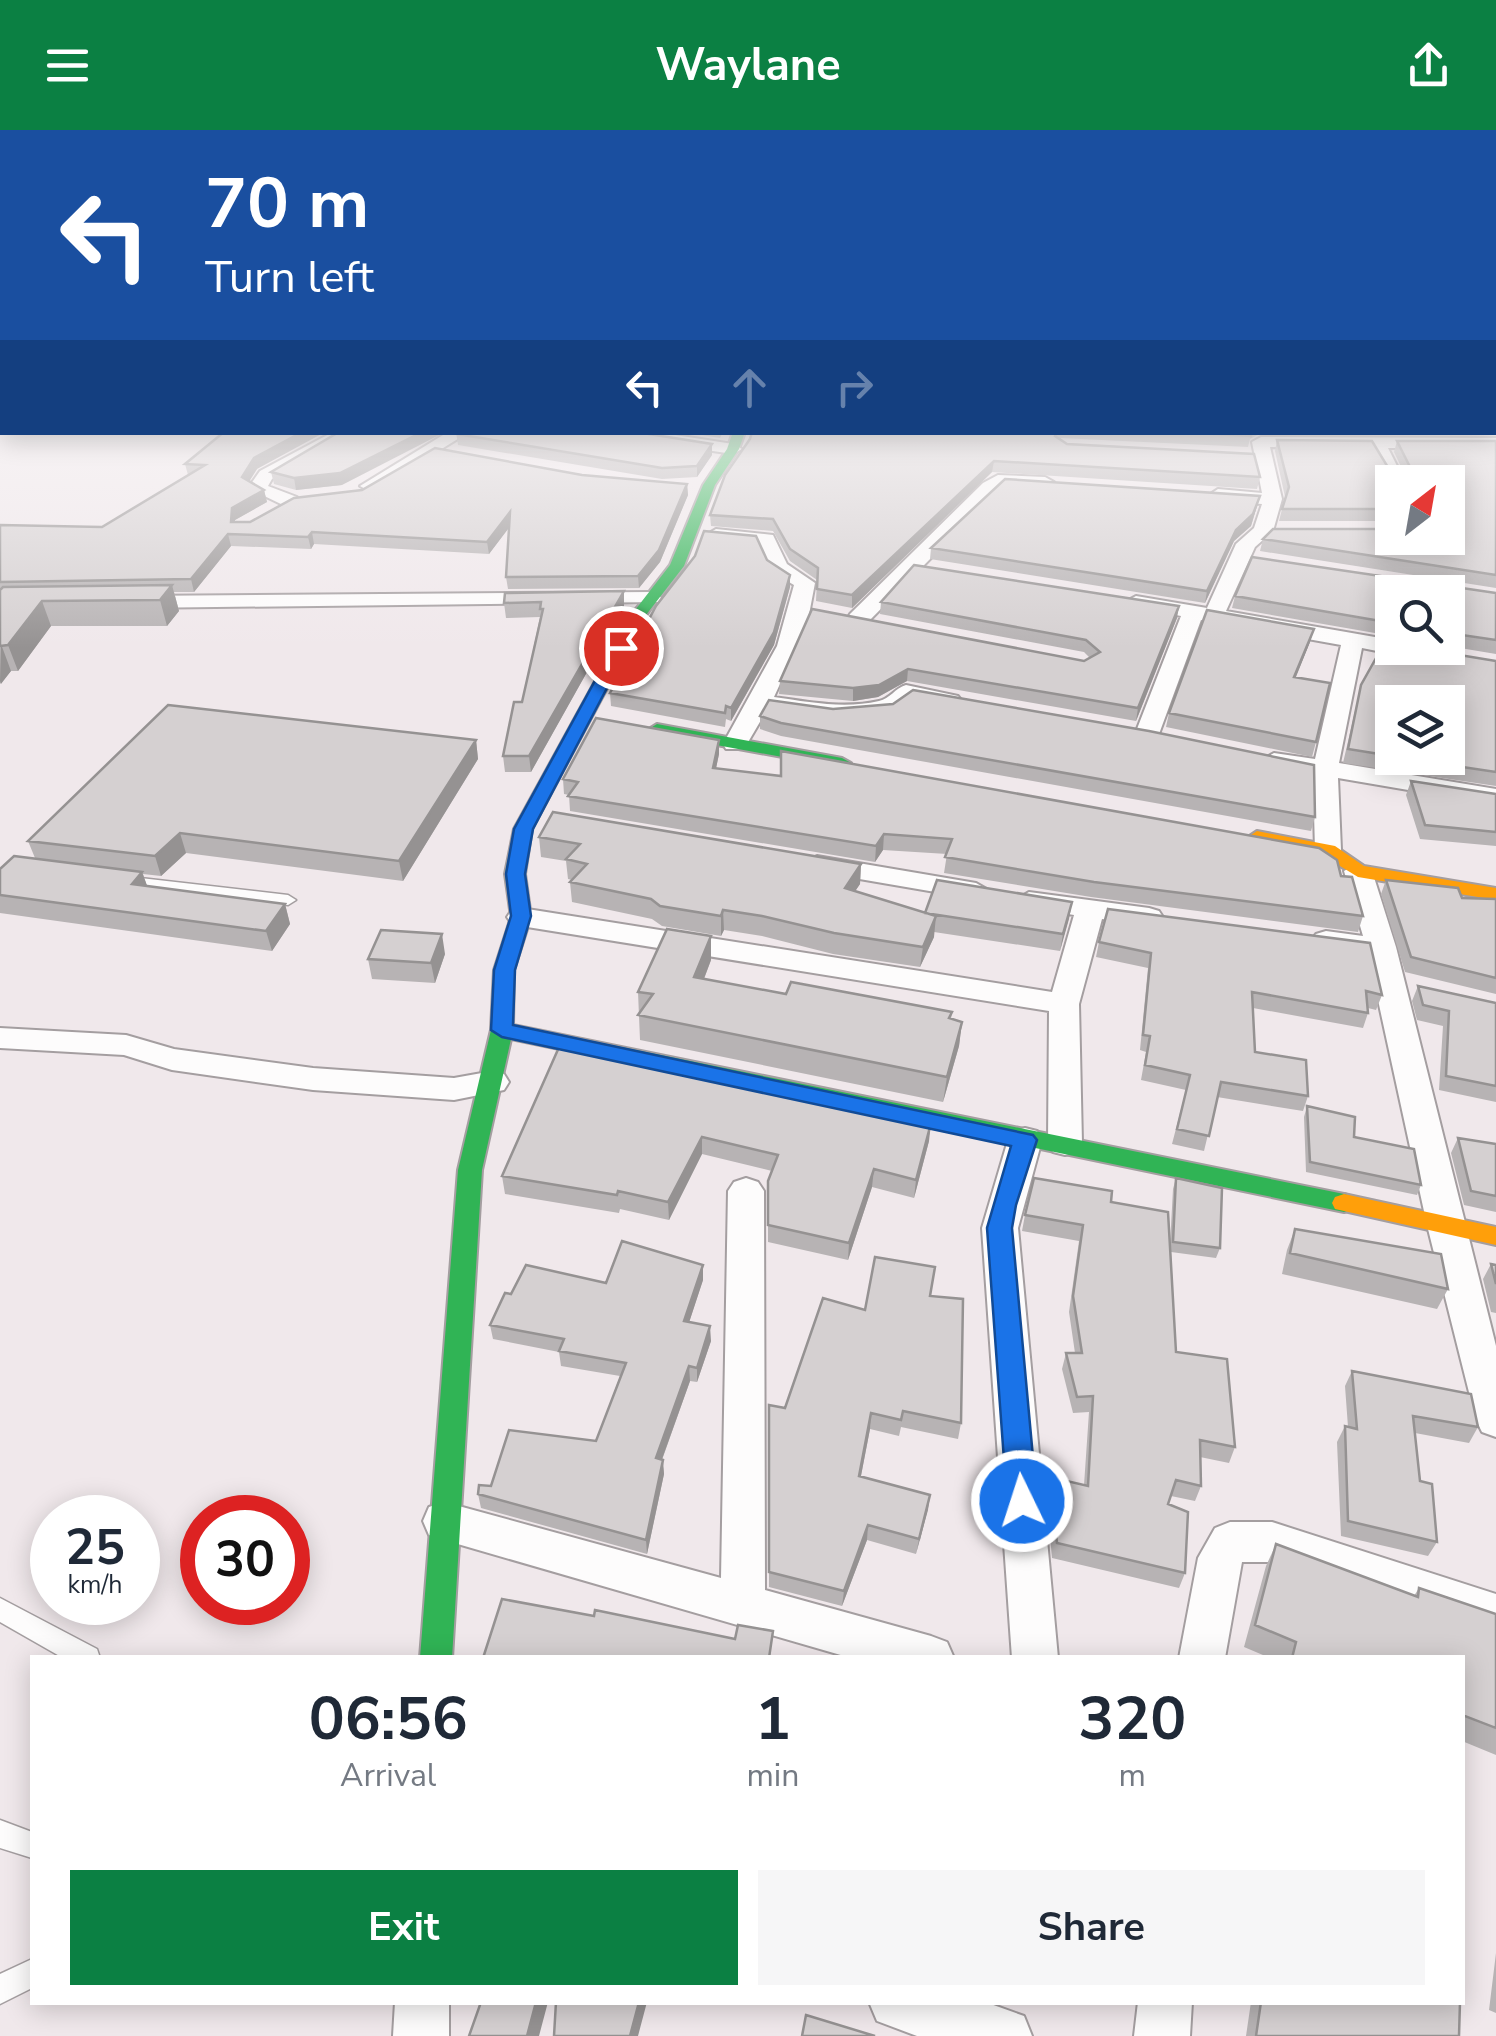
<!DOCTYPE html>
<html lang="en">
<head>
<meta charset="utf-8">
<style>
  body { margin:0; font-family:"Nunito Sans",sans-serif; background:#f6f6f7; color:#1f2937; height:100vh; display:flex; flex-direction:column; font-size:38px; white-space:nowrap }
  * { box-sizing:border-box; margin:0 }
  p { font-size:32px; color:#747a83 }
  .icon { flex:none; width:55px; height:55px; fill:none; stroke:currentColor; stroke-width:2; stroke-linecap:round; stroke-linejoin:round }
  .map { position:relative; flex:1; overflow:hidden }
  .sheet { position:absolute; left:30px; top:1525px; width:1435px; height:350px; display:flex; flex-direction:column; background:#fff; border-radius:0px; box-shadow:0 5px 25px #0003 }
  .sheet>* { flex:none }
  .banner { position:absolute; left:0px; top:0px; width:1498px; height:305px; box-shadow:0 5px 25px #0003; background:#1a4fa0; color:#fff; overflow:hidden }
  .needle { width:65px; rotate:31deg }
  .fabs { position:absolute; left:1375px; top:335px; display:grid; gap:20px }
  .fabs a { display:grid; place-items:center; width:90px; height:90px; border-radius:0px; background:#fff; box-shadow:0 5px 25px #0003; font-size:50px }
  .speed { position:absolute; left:30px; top:1365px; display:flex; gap:20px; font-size:50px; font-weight:700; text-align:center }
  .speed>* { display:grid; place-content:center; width:130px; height:130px; border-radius:50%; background:#fff; box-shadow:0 5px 25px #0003; line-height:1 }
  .speed small { font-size:25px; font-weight:400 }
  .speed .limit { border:15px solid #d22; background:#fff; color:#111 }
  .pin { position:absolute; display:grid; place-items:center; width:85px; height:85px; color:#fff; margin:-42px; border:5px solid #fff; border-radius:50%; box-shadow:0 2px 10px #0007 }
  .me { position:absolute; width:110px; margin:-55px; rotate:356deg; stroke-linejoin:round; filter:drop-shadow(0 0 8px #0008) }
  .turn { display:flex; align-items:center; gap:35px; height:210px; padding:0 40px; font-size:45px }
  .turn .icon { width:130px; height:130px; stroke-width:2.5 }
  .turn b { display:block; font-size:70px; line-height:85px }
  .lanes { display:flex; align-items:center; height:95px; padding:0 40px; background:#0003; justify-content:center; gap:50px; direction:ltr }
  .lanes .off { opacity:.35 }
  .eta { display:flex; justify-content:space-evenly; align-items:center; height:170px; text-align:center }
  .eta b { font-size:60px; font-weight:700; line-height:70px }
  .primary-button { display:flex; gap:20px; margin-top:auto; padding:20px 40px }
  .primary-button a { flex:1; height:115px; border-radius:0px; background:#0b8043; color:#fff; font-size:40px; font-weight:700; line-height:115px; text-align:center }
  .primary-button a+a { background:#f6f6f7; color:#1f2937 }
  header { display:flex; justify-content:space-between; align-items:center; height:130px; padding:0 40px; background:#0b8043; color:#fff; font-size:45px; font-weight:700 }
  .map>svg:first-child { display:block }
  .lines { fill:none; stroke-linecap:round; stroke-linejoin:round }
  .lane-casing { stroke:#a49ea0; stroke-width:3 }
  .street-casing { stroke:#a49ea0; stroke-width:4 }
  .fast-casing { stroke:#a49ea0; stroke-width:4 }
  .slow-casing { stroke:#a49ea0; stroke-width:4 }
  .lane { fill:#fdfcfc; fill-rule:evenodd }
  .street { fill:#fdfcfc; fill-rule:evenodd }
  .fast { fill:#30b455; fill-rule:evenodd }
  .slow { fill:#ff9f0a; fill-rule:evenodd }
  .wall { fill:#b7b3b4; fill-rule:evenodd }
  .shaded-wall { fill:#959292 }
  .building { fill:#d5d0d1; stroke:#959292; stroke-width:2.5 }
  .route { fill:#1a73e8; stroke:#114b97; stroke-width:2.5 }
</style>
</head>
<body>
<header><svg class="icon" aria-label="menu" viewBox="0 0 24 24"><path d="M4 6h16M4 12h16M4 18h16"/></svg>Waylane<svg class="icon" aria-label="share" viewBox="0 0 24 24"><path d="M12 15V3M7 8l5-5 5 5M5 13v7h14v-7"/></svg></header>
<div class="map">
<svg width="1496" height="1906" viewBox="0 0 1496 1906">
  <rect width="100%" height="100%" fill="#f0e8eb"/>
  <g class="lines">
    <defs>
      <path id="lane" d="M123 746 288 765 296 770 288 775 118 753V747Z
        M0 1468 97 1519 100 1528H63L0 1492Z
        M0 1690 32 1702V1728L0 1718Z
        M32 1829V1858L0 1874V1844Z"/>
      <path id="street" d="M333 302H355L272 349 268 356 297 367V375H283L248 358 260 341Z
        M448 302H469L375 360 369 361 360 356Z
        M610 302H656L733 314 742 319 733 324 618 307Z
        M1261 307 1496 308V318H1388L1405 352H1392V357L1371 318 1270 317 1282 369 1273 401 1255 417 1226 481 1392 510V518H1403L1392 524 1362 518 1339 633 1496 659V675L1338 648 1341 720 1328 728 1318 726 1315 720 1313 644 1265 635 1262 630 1274 623 1315 629 1341 515 1201 490 1159 604 1147 611 1135 604 1181 486 1129 476 1125 472 1136 466 1207 478 1236 414 1254 398 1262 374 1218 371 1209 365 1218 359 1262 363 1252 312Z
        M998 345 1045 347 1054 352 1045 357 1002 356 866 494H850L847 489 850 484 983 353Z
        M716 399 773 405 787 434 815 453 807 495 774 567C809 572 844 579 879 571 890 569 895 558 906 555L958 566 962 571 958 576 950 578 911 570 899 582 891 584 832 589 767 580 744 619H726L723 614 777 516 794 455 770 441 759 414 709 409 706 405Z
        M651 462 658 464 661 468 658 472 134 478 123 472 134 466Z
        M817 726 976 753 990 761 976 769 807 740 803 734Z
        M1358 733 1372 741 1396 817 1496 1216V1307L1482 1302 1476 1290 1427 1095 1368 824 1316 816 1311 810 1316 804 1326 801 1363 806 1344 741Z
        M1029 762 1149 778 1159 781 1163 787 1159 793 1149 796 1102 789 1079 874 1082 1013 1077 1022 1065 1025 1053 1022 1048 1013 1049 881 521 796 511 793 507 787 511 781 521 778 1052 862 1074 785 1019 776 1015 770Z
        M0 898 126 905 174 919 313 938 454 948 493 941 504 944 509 952 504 960 454 970 313 960 172 940 124 925 0 918Z
        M1025 998 1037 1001 1042 1010 1018 1098 1058 1528H1012L982 1098 1008 1010 1013 1001Z
        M746 1048 758 1052 764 1061 765 1460 931 1506 947 1512 954 1528H851L444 1410 429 1405 423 1391 429 1377 444 1372 721 1448 728 1061 734 1052Z
        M1230 1392H1272L1496 1464V1506L1272 1432H1242L1225 1528H1179L1198 1428 1215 1398Z
        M395 1872H449V1906H393Z
        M869 1872H985L1024 1886 1032 1906H917L877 1891Z
        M1138 1872H1192L1190 1906H1134Z"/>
      <path id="fast" d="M733 302H745L739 319 715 355 684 436 646 485 532 699 525 744 531 787 514 840 513 895 1344 1064 1353 1067 1356 1073 1353 1079 1344 1082 511 909 482 1040 452 1528H420L458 1040 491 900 494 840 511 787 505 744 514 699 632 484 670 435 703 355 727 319Z
        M657 594 842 628 851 633 842 638 651 603 649 599Z"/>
      <path id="slow" d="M1257 701 1335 716 1364 736 1496 758V770L1358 747 1322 725 1250 711 1248 707Z
        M1344 1064 1496 1097V1115L1335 1079 1332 1073 1335 1067Z"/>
    </defs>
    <use href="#lane" class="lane-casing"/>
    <use href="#street" class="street-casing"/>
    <use href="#fast" class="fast-casing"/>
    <use href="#slow" class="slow-casing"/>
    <use href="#lane" class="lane"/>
    <use href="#street" class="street"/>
    <use href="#fast" class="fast"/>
    <use href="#slow" class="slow"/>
  </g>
  <path class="wall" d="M1495 252 1496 304 1261 303 1250 309 1248 317 1060 308 1067 314 1260 347 1257 359 992 342 852 478 816 471 817 450 790 431 773 401 711 396 710 385 752 302H1495Z
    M456 302H636L712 325 697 347 662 349 458 315Z
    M683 302H723L720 308Z
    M1277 310 1395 349 1405 345 1394 322 1397 311H1496V458L1260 421 1263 409 1448 408 1392 352V393V391H1279L1285 367 1275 321Z
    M185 334 257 339 249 352 264 360 267 372 235 390V392H250L582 345 687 354 688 365 660 432 639 458 508 459 506 447 509 397 489 424 314 414 311 419 231 416 194 462H174L179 481 167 496H51L18 541H11L0 554V395L102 397 188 345Z
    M271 342 342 355 296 360 274 354Z
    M1260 366 1251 396 1234 411 1205 473 930 429 931 418Z
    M1252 427 1496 463V524L1448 516V462H1392V506L1232 478 1235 466Z
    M767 430 790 457 774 515 731 591 726 589 725 597 611 576 610 563Z
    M624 461V476L531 642H505L503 626 522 572 540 487 506 488 504 473Z
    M881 472 1177 488 1136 591 907 551 878 567 853 571 779 564 780 551 812 479 1084 531 1090 528 1084 522 880 484Z
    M1310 512 1296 547 1316 612 1312 627 1166 597 1169 583Z
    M1496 531V656L1343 633 1361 555ZM1392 572 1448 628H1392Z
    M760 586 1315 687 1311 701 781 606 760 599Z
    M476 610 478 629 403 751 186 723 161 746 143 744 147 756 285 774 290 794 272 821 0 783V739L35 728 28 711Z
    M719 610V624L716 638 1341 746 1363 786 1358 802 1091 767 944 743 947 724 883 720 875 732 570 681 569 665 564 664 563 649Z
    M1411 651 1496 664V716L1420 709 1406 665Z
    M539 707 861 734 860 754 855 761 925 783 1072 772 1060 821 934 802V807L920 837 833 824 762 806 724 800 721 806 662 796 652 789 572 772 570 752 572 750 568 749 566 731 541 727Z
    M1386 750 1462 768 1496 769V864L1405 842 1381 764Z
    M1099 812 1382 865 1376 880 1368 878V883L1363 898 1253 878 1255 922 1308 966 1303 981 1217 967 1204 1021 1172 1014 1186 960 1141 950 1146 922 1140 920 1148 838 1096 827Z
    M445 824 435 853 372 849 368 829Z
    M711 830 704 849 786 864 952 882 951 889 962 892 959 916 943 972 640 910 638 862Z
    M1418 856 1496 873V972L1439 960 1443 896 1417 890 1412 871Z
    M560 915 929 1011 914 1068 872 1057 848 1130 768 1112V1051L772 1041 702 1024 669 1090 620 1079 619 1083 505 1064 502 1046Z
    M1307 976 1354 1007 1421 1055 1417 1065 1306 1042 1304 987Z
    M1458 1008 1496 1014V1082L1464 1075 1451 1023Z
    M1176 1048 1220 1118 1216 1128 1171 1122 1176 1222 1235 1317 1229 1333 1200 1327 1201 1356 1195 1371 1171 1366 1168 1374 1185 1443 1179 1458 1052 1428 1046 1363 1050 1347 1084 1355 1089 1282 1073 1283 1062 1239 1066 1223H1075L1069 1182 1079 1111 1022 1101 1025 1085 1111 1072 1170 1115 1173 1059Z
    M1295 1099 1448 1159 1437 1179 1282 1144 1287 1120Z
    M1491 1134 1496 1135V1183L1491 1182 1483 1149Z
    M703 1135V1150L689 1192 711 1211 697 1252 690 1251 662 1330 664 1344 647 1424 481 1378 478 1364 491 1356 596 1311 620 1246 561 1236 559 1222 493 1209 490 1195 606 1153Z
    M930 1166 961 1293 958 1309 901 1297 899 1306 870 1299 861 1346 930 1365 916 1424 867 1410 842 1476 769 1457V1275L785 1278 865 1180Z
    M1352 1241 1478 1297 1469 1313 1415 1303 1420 1351 1437 1412 1428 1426 1341 1406 1337 1312 1345 1296 1348 1297 1345 1256Z
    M1276 1414 1414 1466 1419 1458 1496 1484V1625L1462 1611V1528H1270L1244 1517 1266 1436Z
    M1496 1823V1883L1489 1880Z
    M1251 1872H1460L1459 1906H1246Z"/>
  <path class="shaded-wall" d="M302 302H325L257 339 244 359 242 347 254 328Z
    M422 302H445L342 355 296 360 294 348Z
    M712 314V325L697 347V336Z
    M994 331 992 342 852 478V465Z
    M687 354 688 365 660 432 639 458 638 446Z
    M264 360 267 372 235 390 234 404 231 392 232 378Z
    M1260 366 1251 396 1234 411 1205 473 1207 461 1236 400Z
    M510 382 512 394 489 424 487 412Z
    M312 402 314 414 311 419 308 407Z
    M228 404 231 416 194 462 191 449Z
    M790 445V457L774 515 731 591V578Z
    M172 455 179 481 167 496 160 470Z
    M624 461V476L531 642 529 626Z
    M42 471 51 496 18 541 8 515Z
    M1179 476 1177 488 1136 591 1138 578Z
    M1314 499 1310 512 1290 561 1294 547Z
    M1 514 11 541 1 554 0 551Z
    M908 539 907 551 878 567 853 571V558Z
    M476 610 478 629 403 751 399 731Z
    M719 610V624L713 653V638Z
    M180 703 186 723 161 746 155 726Z
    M884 704 883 720 875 732 876 716Z
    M861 734 860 754 844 778 845 758Z
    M142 742 149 761 132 754Z
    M1072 772 1069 789 1060 821 1063 804Z
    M285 774 290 794 272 821 266 801Z
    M723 780 724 800 721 806V786Z
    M936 786 934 807 920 837 923 817Z
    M442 804 445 824 435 853 431 833Z
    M711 806V830L695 872 694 847Z
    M962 892 959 916 943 972 947 947Z
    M931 993 929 1011 914 1068 916 1050Z
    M702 1007V1024L669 1090 668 1072Z
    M874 1039 872 1057 848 1130 849 1113Z
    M703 1135V1150L685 1205 684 1191Z
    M710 1196 711 1211 697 1252V1238Z
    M689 1236 690 1251 657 1343 656 1328Z
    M871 1283 870 1299 858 1361 859 1346Z
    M663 1330 664 1344 647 1424 646 1410Z
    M930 1365 928 1380 916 1424 919 1409Z
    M868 1395 867 1410 842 1476 844 1461Z
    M536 1872H548L539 1906H527Z
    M639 1872H647L638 1906H630Z"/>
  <path class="building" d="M1495 252H1496V293H1495Z
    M224 302H302L254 328 242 347 264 360 232 378 231 392H250L294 368 362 360 435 318 582 345 687 354 659 420 638 446 506 447 510 382 487 412 312 402 308 407 228 404 191 449 0 452V395L102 397 205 335 185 334Z
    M339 302H422L340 343 294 348 271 342Z
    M458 302H636L712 314 697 336 662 338 457 304Z
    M752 302H1057L1055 306 1067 314 1254 324 1260 347 994 331 852 465 817 459 818 438 790 419 773 389 710 385 725 345 750 309Z
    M1174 302H1252L1251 306Z
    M1277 310 1372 311 1395 349 1412 341 1397 311H1496V445L1263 409 1273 399H1392V408H1448V352H1392V379H1282L1289 357Z
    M1005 349 1260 366 1253 384 1236 400 1207 461 931 418Z
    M704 401 756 406 767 430 790 445 774 502 731 578 726 576 725 583 610 563 656 476 695 426Z
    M1252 427 1496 463V510L1448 503V462H1392V493L1235 466Z
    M914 435 1179 476 1138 578 908 539 879 555 853 558 780 551 812 479 1084 531 1100 522 1086 510 881 472Z
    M172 455 160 470 42 471 8 515 0 516V460L3 457Z
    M624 461 529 626H503L514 572H522L543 479H540L541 472 504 473 505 463Z
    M1207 480 1314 499 1294 547 1330 553 1316 612 1169 583Z
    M1385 512 1392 513V518H1417L1496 531V642L1402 628H1448V572H1392V626L1348 619 1361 555Z
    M913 560 1149 601 1314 635 1315 687 781 593 760 586 769 570 833 579 893 574Z
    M168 575 476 610 399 731 180 703 155 726 28 711Z
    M596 588 719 610 713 638 781 646V621L1319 718 1337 730 1341 746 1352 747 1363 786 1094 752 945 727 952 709 884 704 876 716 568 666 578 652 563 649Z
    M1411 651 1496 664V702L1425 695Z
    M553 682 861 734 845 758 936 786 923 817 834 803 762 786 723 780 721 786 660 776 651 769 570 752 587 734 566 729 580 714 539 707Z
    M14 726 142 742 132 754 285 774 266 801 0 765V739Z
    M937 750 1072 772 1063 804 925 783Z
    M1386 750 1458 758 1462 768 1496 769V848L1411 827Z
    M1108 779 1370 813 1382 865 1366 861 1368 883 1252 862 1255 922 1306 930 1308 966 1221 952 1209 1006 1177 999 1190 945 1145 935 1150 906 1143 905 1151 823 1099 812Z
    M667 799 711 806 694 847 786 864 791 852 952 882 949 888 962 892 947 947 638 885 653 864 638 862Z
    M381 800 442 804 431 833 368 829Z
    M1418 856 1496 873V956L1446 946 1449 881 1423 875Z
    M560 915 931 993 916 1050 874 1039 849 1113 768 1095V1051L778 1025 702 1007 668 1072 618 1061 617 1065 502 1046Z
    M1307 976 1355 987 1354 1007 1414 1019 1421 1055 1310 1032Z
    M1458 1008 1496 1014V1066L1471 1061Z
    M1034 1048 1112 1061 1111 1072 1168 1082 1176 1222 1227 1229 1235 1317 1200 1310 1201 1356 1176 1350 1168 1374 1188 1382 1185 1443 1057 1413 1050 1347 1088 1356 1093 1266 1077 1267 1066 1223H1082L1073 1166 1083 1095 1025 1085Z
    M1176 1048 1222 1058 1220 1118 1173 1112Z
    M1295 1099 1441 1124 1448 1159 1290 1123Z
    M622 1111 703 1135 684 1191 710 1196 697 1238 689 1236 656 1328 663 1330 646 1410 478 1364 479 1355 491 1356 509 1300 596 1311 626 1233 559 1221 564 1209 490 1195 505 1163 511 1164 526 1135 606 1153Z
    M875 1127 935 1137 930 1166 963 1169 961 1293 903 1281 901 1290 871 1283 859 1346 930 1365 919 1409 868 1395 844 1461 769 1442V1275L785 1278 823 1168 865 1180Z
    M1491 1134 1496 1135V1154Z
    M1352 1241 1471 1264 1478 1297 1413 1286 1420 1351 1432 1354 1437 1412 1348 1391 1345 1296 1357 1299Z
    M1276 1414 1418 1467 1419 1458 1496 1484V1598L1462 1585V1528H1292L1296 1512 1255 1495Z
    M502 1469 594 1486 595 1480 735 1509 738 1495 773 1501 769 1528H483Z
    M481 1872H536L527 1906H469Z
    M556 1872H639L630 1906H554Z
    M1261 1872H1460L1459 1906H1256Z
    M806 1885 875 1906H802Z"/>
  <linearGradient id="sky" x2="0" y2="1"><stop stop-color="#8dbdd6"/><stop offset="0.49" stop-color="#f8f5f6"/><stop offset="1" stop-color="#f8f5f6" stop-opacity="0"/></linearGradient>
  <rect width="1496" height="518" fill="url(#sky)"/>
  <path class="route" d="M615 514 628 518 533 699 525 744 531 786 515 840 513 895 1033 1005 1037 1010 1016 1075 1012 1098 1037 1371 1033 1381 1022 1384 1011 1381 1007 1371 987 1098 1011 1016 502 907 491 900 494 840 511 786 506 744 514 699Z"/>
</svg>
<div class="fabs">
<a><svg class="needle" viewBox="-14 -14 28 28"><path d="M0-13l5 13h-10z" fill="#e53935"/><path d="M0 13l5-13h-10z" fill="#747a83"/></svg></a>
<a><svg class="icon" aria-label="search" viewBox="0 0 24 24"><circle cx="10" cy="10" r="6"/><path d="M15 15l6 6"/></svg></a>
<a><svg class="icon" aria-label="layers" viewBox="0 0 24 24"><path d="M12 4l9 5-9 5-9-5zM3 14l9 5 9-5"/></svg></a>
</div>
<div class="speed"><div>25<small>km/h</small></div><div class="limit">30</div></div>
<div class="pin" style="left:621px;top:518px;background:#d93025"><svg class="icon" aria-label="arrive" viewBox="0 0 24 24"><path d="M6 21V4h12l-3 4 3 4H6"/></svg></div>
<svg class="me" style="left:1022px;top:1371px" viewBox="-20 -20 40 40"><circle r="17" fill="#1a73e8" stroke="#fff" stroke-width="3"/><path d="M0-11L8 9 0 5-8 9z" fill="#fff"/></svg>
<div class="banner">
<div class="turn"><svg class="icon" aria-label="left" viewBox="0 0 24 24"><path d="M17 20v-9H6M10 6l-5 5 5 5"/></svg><div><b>70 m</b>Turn left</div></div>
<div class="lanes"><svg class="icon" aria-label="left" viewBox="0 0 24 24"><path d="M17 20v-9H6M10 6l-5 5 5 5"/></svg><svg class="icon off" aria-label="ahead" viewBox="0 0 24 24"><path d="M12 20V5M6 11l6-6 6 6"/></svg><svg class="icon off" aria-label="right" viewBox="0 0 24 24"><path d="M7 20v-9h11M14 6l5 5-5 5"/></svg></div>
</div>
<section class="sheet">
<div class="eta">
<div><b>06:56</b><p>Arrival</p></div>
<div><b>1</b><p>min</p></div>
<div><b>320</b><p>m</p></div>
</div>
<div class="primary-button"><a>Exit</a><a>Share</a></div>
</section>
</div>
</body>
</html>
